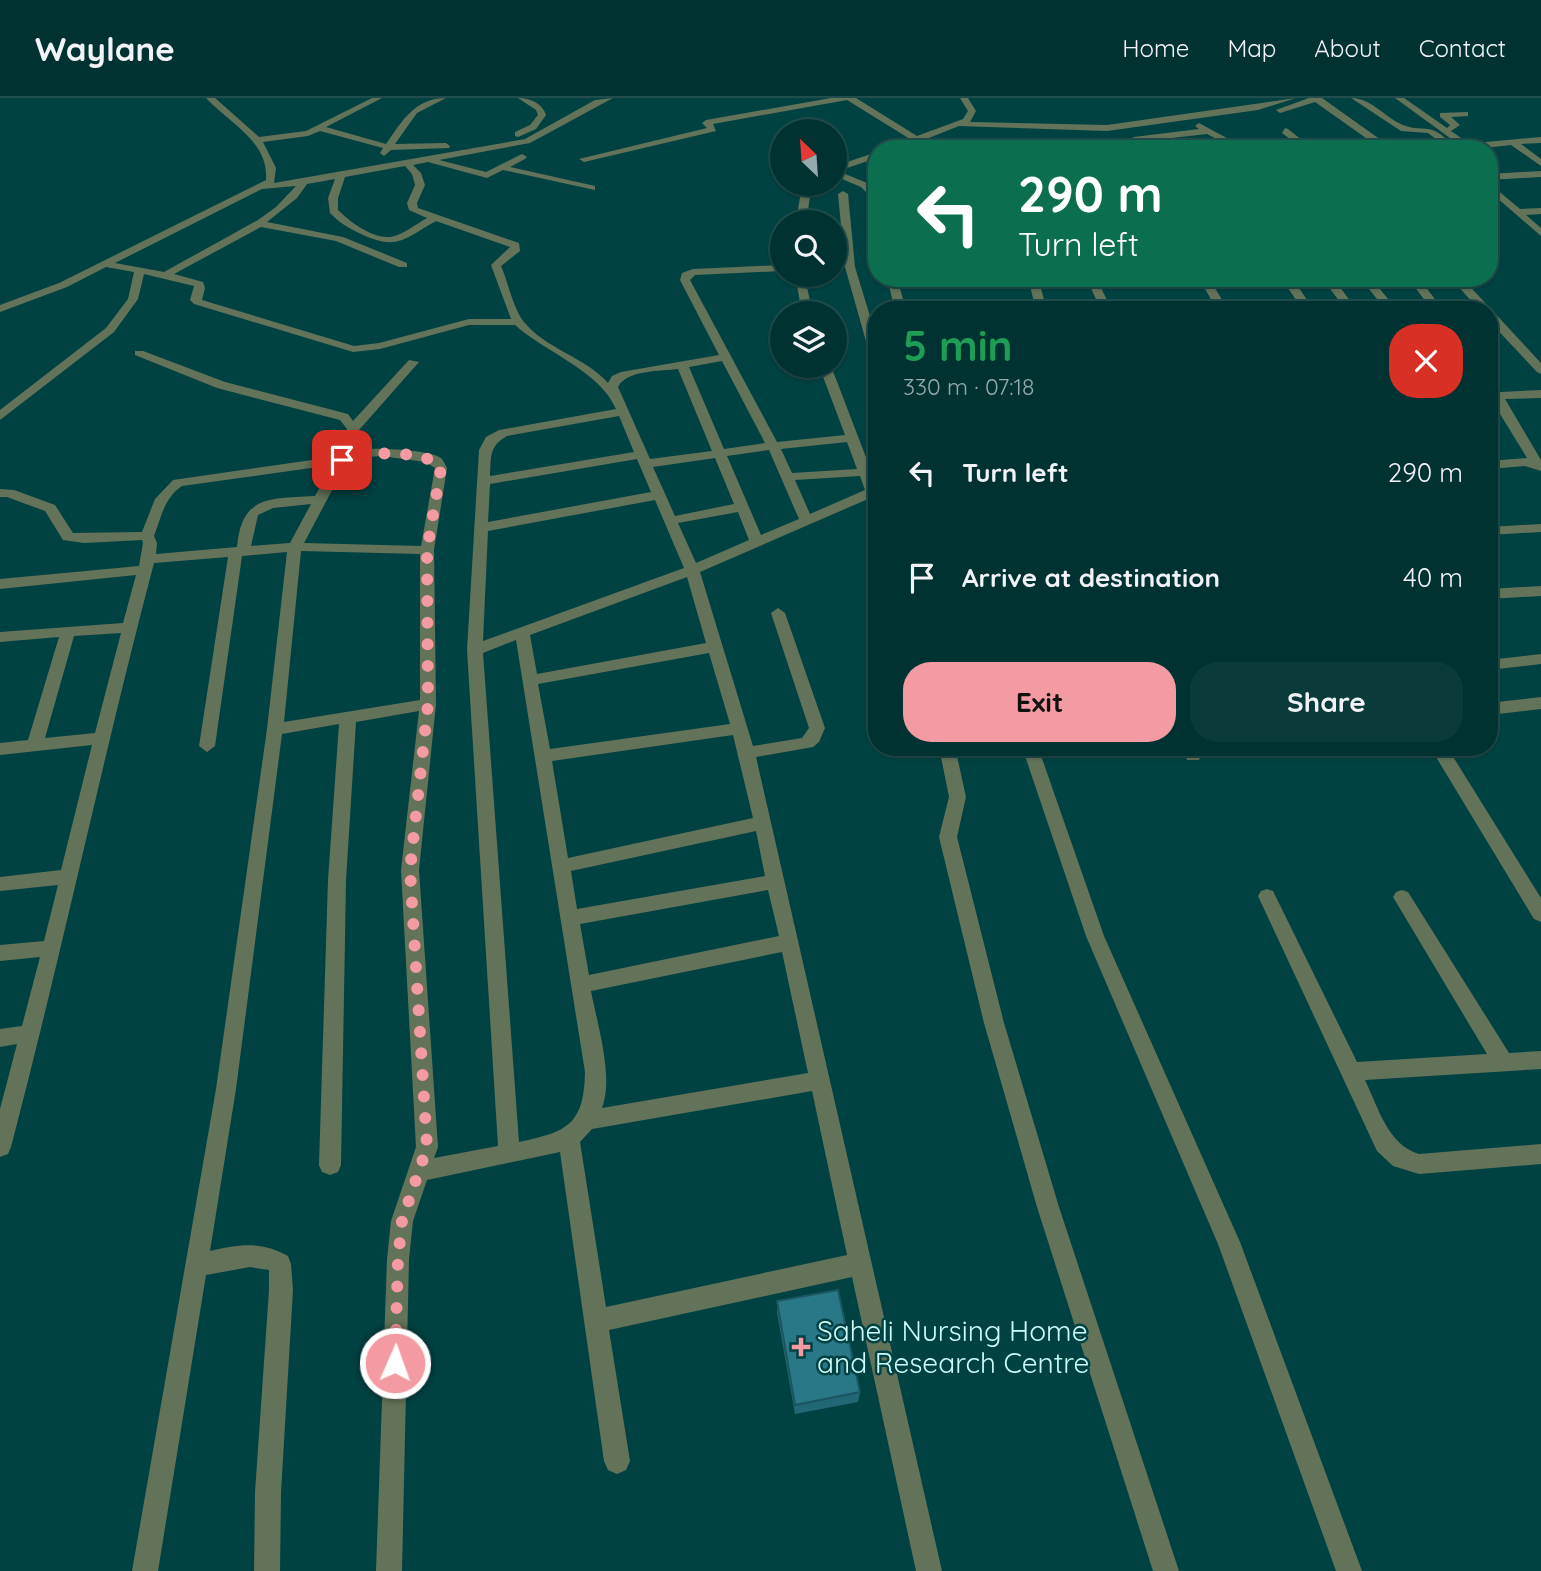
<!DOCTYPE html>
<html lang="en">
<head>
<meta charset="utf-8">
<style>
  body { margin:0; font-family:Quicksand,sans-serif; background:#0a3a3a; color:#f1f3f6; height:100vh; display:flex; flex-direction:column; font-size:26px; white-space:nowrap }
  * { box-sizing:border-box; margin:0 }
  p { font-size:23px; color:#95aaac }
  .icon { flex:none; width:38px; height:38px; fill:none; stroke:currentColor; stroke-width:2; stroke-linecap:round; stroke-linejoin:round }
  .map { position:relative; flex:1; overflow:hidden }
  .side { position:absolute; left:868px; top:203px; width:630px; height:455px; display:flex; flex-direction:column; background:#003232; border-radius:28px; box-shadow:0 2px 5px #0004,0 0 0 2px #224d4d }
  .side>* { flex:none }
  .guide { position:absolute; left:868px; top:42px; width:630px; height:147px; border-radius:28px; box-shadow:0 2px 5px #0004,0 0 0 2px #224d4d; background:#0b6e4f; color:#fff; overflow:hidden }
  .needle { width:46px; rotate:335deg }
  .buttons { position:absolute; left:770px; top:21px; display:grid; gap:14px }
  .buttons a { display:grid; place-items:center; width:77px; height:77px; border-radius:50%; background:#003232; box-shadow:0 2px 5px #0004,0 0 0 2px #224d4d; font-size:35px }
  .pin { position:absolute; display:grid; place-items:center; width:60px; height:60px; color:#fff; margin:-30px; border-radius:14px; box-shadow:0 4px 10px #0006 }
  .me { position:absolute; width:77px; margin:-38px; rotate:2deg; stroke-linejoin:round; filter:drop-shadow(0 0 5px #0008) }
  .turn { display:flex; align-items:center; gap:24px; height:147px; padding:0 35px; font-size:32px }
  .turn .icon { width:91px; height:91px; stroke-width:2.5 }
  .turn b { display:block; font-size:49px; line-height:60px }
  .round { display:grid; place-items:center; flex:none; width:74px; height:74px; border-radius:28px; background:#0a3a3a }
  .head { display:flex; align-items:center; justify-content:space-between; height:119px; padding:0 35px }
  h1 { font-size:42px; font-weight:800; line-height:52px; color:#1e9e55 }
  .primary-button { display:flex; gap:14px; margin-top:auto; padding:14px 35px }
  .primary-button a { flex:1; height:80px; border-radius:28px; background:#f49aa2; color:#111; font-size:28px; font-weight:800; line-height:80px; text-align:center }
  .primary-button a+a { background:#0a3a3a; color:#f1f3f6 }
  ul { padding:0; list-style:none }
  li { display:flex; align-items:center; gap:21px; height:105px; padding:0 35px }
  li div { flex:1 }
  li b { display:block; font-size:26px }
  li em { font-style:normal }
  header { display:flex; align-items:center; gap:42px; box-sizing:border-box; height:98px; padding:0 35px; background:#003232; border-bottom:2px solid #224d4d }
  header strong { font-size:33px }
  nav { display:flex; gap:38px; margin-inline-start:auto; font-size:24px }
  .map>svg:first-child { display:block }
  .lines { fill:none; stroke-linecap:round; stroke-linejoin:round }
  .minor { fill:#637359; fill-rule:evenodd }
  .wall { fill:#226775 }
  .building { fill:#287888; stroke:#1c545f; stroke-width:2 }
  .route { stroke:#f49aa2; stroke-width:12; stroke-dasharray:0 21.6 }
  .poi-dot { fill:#f49aa2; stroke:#004242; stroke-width:2.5 }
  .labels { text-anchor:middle; stroke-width:5; stroke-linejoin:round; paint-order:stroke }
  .near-poi-label { font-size:28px; fill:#ccfdfb; stroke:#004242; text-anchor:start }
</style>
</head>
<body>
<header>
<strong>Waylane</strong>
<nav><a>Home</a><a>Map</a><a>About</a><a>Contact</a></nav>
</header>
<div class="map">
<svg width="1541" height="1473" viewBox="0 0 1541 1473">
  <rect width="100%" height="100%" fill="#004242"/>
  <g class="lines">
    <path class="minor" d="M206 0H215L259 39 306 33 372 0H382L326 29 386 46C402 23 415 0 446 0L417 15 395 46 446 45 450 48 449 50 391 52 384 58 380 55 383 50 320 33 308 38 263 44 276 70 274 85 525 41 595 2 613 0 530 45 439 62 486 74 522 56 527 59 525 61 510 69 595 88V92L503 72 487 80 428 64 413 67 421 75 425 87 417 105 418 110 519 145 520 153 501 168C508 184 513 210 524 224 546 251 585 259 608 285L612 278 621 274 719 257 680 182 682 175 693 171 782 167V173L695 177 690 182 777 344 845 337 819 268H831L877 388V410L872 409 868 401 700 474 753 648 802 640 809 630 771 515 778 510 785 515 825 630 819 644 813 649 756 659 942 1473H916L852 1179 609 1232 630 1363 626 1372 617 1376 608 1372 604 1363 560 1054 427 1082 413 1123 409 1161 402 1473H376L387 1161 391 1123 416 1049 401 772 419 613 356 624 346 782 341 1067 338 1074 330 1077 322 1074 319 1067 328 782 339 626 282 636 236 991 210 1153C239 1146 262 1143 288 1158L291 1166 293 1192 281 1394 280 1473H254L255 1394 269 1192V1172L250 1169 206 1177 158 1473H132L216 991 267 631 287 454 242 458 215 648 207 654 199 648 228 459 154 465C103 658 62 855 11 1049L8 1056 0 1059V1011L17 946 0 949V931L22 928 40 859 0 863V847L44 843 58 787 0 793V779L61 772 92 647 0 657V645L28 642 59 539 0 544V534L123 525 136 477 0 491V481L139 468 143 445 142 442 84 445 63 442 45 413 7 399H0V391L14 392 55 407 73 435 142 434 155 401 173 382 340 358 347 354V331L340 322 217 290 135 257V253H143L225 284 348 316 353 323 409 262 419 264 359 332V351C376 350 428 351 441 360 444 363 445 367 447 370L434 452 436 606 419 772 438 1049 434 1060 498 1048 467 552 479 352 486 339 499 332 616 311C599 272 546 255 515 227H469L380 251 353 254 194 206 190 202 194 188 144 176 138 201 114 234 0 322V312L106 230 128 201 134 174 106 169 67 189 0 214V207L59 185 266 82C269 43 229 25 206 0ZM405 68 412 76 415 87 407 105 409 112 427 120C416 126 399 140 387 139 370 139 349 123 338 112V100L345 79ZM335 81 328 100 330 115C340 125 348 130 361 136 397 153 404 141 436 123L510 149 491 167 511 221H469L379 245 354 248 202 202 205 190 203 184 174 176 261 129 336 143 399 169H407V165L343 139 267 124 297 100 307 86ZM296 88 276 109 258 122 164 174 115 165 262 91ZM722 263 765 345 724 351 689 269ZM678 271 712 353 650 361 618 289C626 272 661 273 678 271ZM619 318 634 354 490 378C491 359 489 348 507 338ZM847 344 857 371 792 375 781 351ZM769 352 799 421 761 437 727 358ZM381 358 426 364 435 370 421 448 304 445 345 368 355 360ZM715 360 734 406 675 418 653 369ZM637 361 651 394 488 424 490 386ZM332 367 315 398C270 401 242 396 237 449L156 456 157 445 154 438C161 420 164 400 182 388ZM860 378 865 392 810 416 795 382ZM655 402 684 470 483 543 488 433ZM311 406 290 445 251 448 258 417 273 410ZM738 414 749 442 696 465 678 425ZM301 453 420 456V602L284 624ZM687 479 706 545 537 576 530 537ZM121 535 95 635 45 640 74 538ZM516 542 585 974C584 1027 567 1034 519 1044L483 555ZM709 555 730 626 550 651 538 586ZM733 637 753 720 568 760 552 663ZM756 733 765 778 577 811 571 773ZM768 792 779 838 589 877 580 826ZM782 854 808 975 602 1010C614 979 597 925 591 893ZM812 993 847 1157 606 1209 580 1044 592 1031Z
      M518 0C530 0 542 5 546 17L536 31 518 39 515 38V34L530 27 538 17 536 12Z
      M831 0H856L917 38 963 21 968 13 960 0H968L976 13 970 24 1107 27 1296 0 1258 12 1107 33 959 28 901 51H888L910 41 847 2 713 26 716 33 584 64 579 61 707 30 702 25 706 22Z
      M1309 0H1322L1381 42 1398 51H1346L1373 45 1315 4 1280 15 1276 12Z
      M1351 0C1373 0 1386 22 1406 28 1425 34 1430 25 1447 42L1440 44 1428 35 1401 33Z
      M1395 0H1404L1447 30 1450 27 1440 19V15L1468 14V18L1451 19 1460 27 1451 33 1467 44 1475 45 1541 39V45L1521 46 1541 61V68L1511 47 1475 51 1461 48Z
      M1199 25 1247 51H1236L1207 36 1136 44 1122 51H1110L1134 39 1199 31 1195 28Z
      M1285 30 1288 31 1313 51H1303L1282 35Z
      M877 54V60L838 73 867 85 877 96V105L861 89 835 78V68Z
      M1541 73V79L1489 82V76Z
      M1489 85 1520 111 1541 110V116L1526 117 1541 130V138L1489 93Z
      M806 86H816L811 93 806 124H796L801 93Z
      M843 93 848 96 855 169 877 241V264L871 261 845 169 838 96Z
      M1489 139 1498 147 1489 154Z
      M795 177H805L812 215H802Z
      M887 180H897L906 212H895Z
      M1028 180H1038L1047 212H1036Z
      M1077 180 1097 182 1112 212H1101L1089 186Z
      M1199 180H1209L1228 212H1217Z
      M1281 180H1292L1314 212H1303Z
      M1322 180H1333L1357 212H1346Z
      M1360 180H1371L1397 212H1386Z
      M1408 180H1419L1443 212H1432Z
      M1451 180H1462L1541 265V276L1537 274 1489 223V212H1479Z
      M1489 288 1500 294 1541 292V300L1505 301 1541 362V373L1525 368 1489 371V363L1527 360 1489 298Z
      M1541 426V434L1489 437V429Z
      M1541 488V498L1489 501V491Z
      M1541 556V566L1489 572V562Z
      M1541 599V611L1489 617V605Z
      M939 649H955L966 699 957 739 1004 925 1059 1109 1179 1473H1153L1037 1109 984 925 939 739 949 699Z
      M1022 649H1038L1104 838 1240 1144 1362 1473H1336L1218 1146 1086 838Z
      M1182 649H1198L1201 658 1199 662H1187Z
      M1430 649H1447L1541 800V824L1534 821Z
      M1267 791 1273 793 1357 964 1487 956 1393 799 1396 794 1402 792 1408 794 1509 955 1541 953V971L1365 982C1378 1009 1388 1047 1419 1056L1541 1046V1066L1419 1076 1393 1068 1377 1053 1258 798 1261 793Z"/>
  </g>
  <path class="wall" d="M777 1203 860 1294 858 1304 795 1316 777 1215Z"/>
  <path class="building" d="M838 1192 860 1294 795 1307 777 1203Z"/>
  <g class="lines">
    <path class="route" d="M342 362C360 353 429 351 441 370L427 452 428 606 410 772 427 1049 402 1123 398 1161 395 1265"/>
  </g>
  <path class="poi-dot" d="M797.5 1238.5h7v7h7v7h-7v7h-7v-7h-7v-7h7z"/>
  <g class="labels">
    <g class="near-poi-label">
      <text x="817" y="1243">Saheli Nursing Home<tspan x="817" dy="32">and Research Centre</tspan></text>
    </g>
  </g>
</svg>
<div class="buttons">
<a><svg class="needle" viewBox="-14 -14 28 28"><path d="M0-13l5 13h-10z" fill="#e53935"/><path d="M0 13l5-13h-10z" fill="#95aaac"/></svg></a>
<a><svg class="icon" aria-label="search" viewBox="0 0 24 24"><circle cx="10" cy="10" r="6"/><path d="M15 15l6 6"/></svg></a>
<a><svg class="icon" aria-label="layers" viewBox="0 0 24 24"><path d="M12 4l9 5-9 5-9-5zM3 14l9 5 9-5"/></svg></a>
</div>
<div class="pin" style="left:342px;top:362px;background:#d93025"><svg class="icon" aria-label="arrive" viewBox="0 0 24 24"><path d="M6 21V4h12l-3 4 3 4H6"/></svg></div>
<svg class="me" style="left:395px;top:1265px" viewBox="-20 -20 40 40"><circle r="17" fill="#f49aa2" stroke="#fff" stroke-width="3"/><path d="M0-11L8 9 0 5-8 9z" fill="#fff"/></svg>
<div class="guide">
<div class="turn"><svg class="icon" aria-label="left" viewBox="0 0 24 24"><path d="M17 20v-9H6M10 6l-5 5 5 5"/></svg><div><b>290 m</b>Turn left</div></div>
</div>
<section class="side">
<div class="head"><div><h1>5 min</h1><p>330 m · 07:18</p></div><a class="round" style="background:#d93025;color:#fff"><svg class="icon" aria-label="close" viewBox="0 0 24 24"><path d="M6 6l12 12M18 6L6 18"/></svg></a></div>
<ul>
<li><svg class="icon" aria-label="left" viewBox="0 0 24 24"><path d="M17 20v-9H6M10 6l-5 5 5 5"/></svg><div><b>Turn left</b></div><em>290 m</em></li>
<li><svg class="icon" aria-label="arrive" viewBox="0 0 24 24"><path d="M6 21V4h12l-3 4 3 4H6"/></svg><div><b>Arrive at destination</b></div><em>40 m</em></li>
</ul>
<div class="primary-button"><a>Exit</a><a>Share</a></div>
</section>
</div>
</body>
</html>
